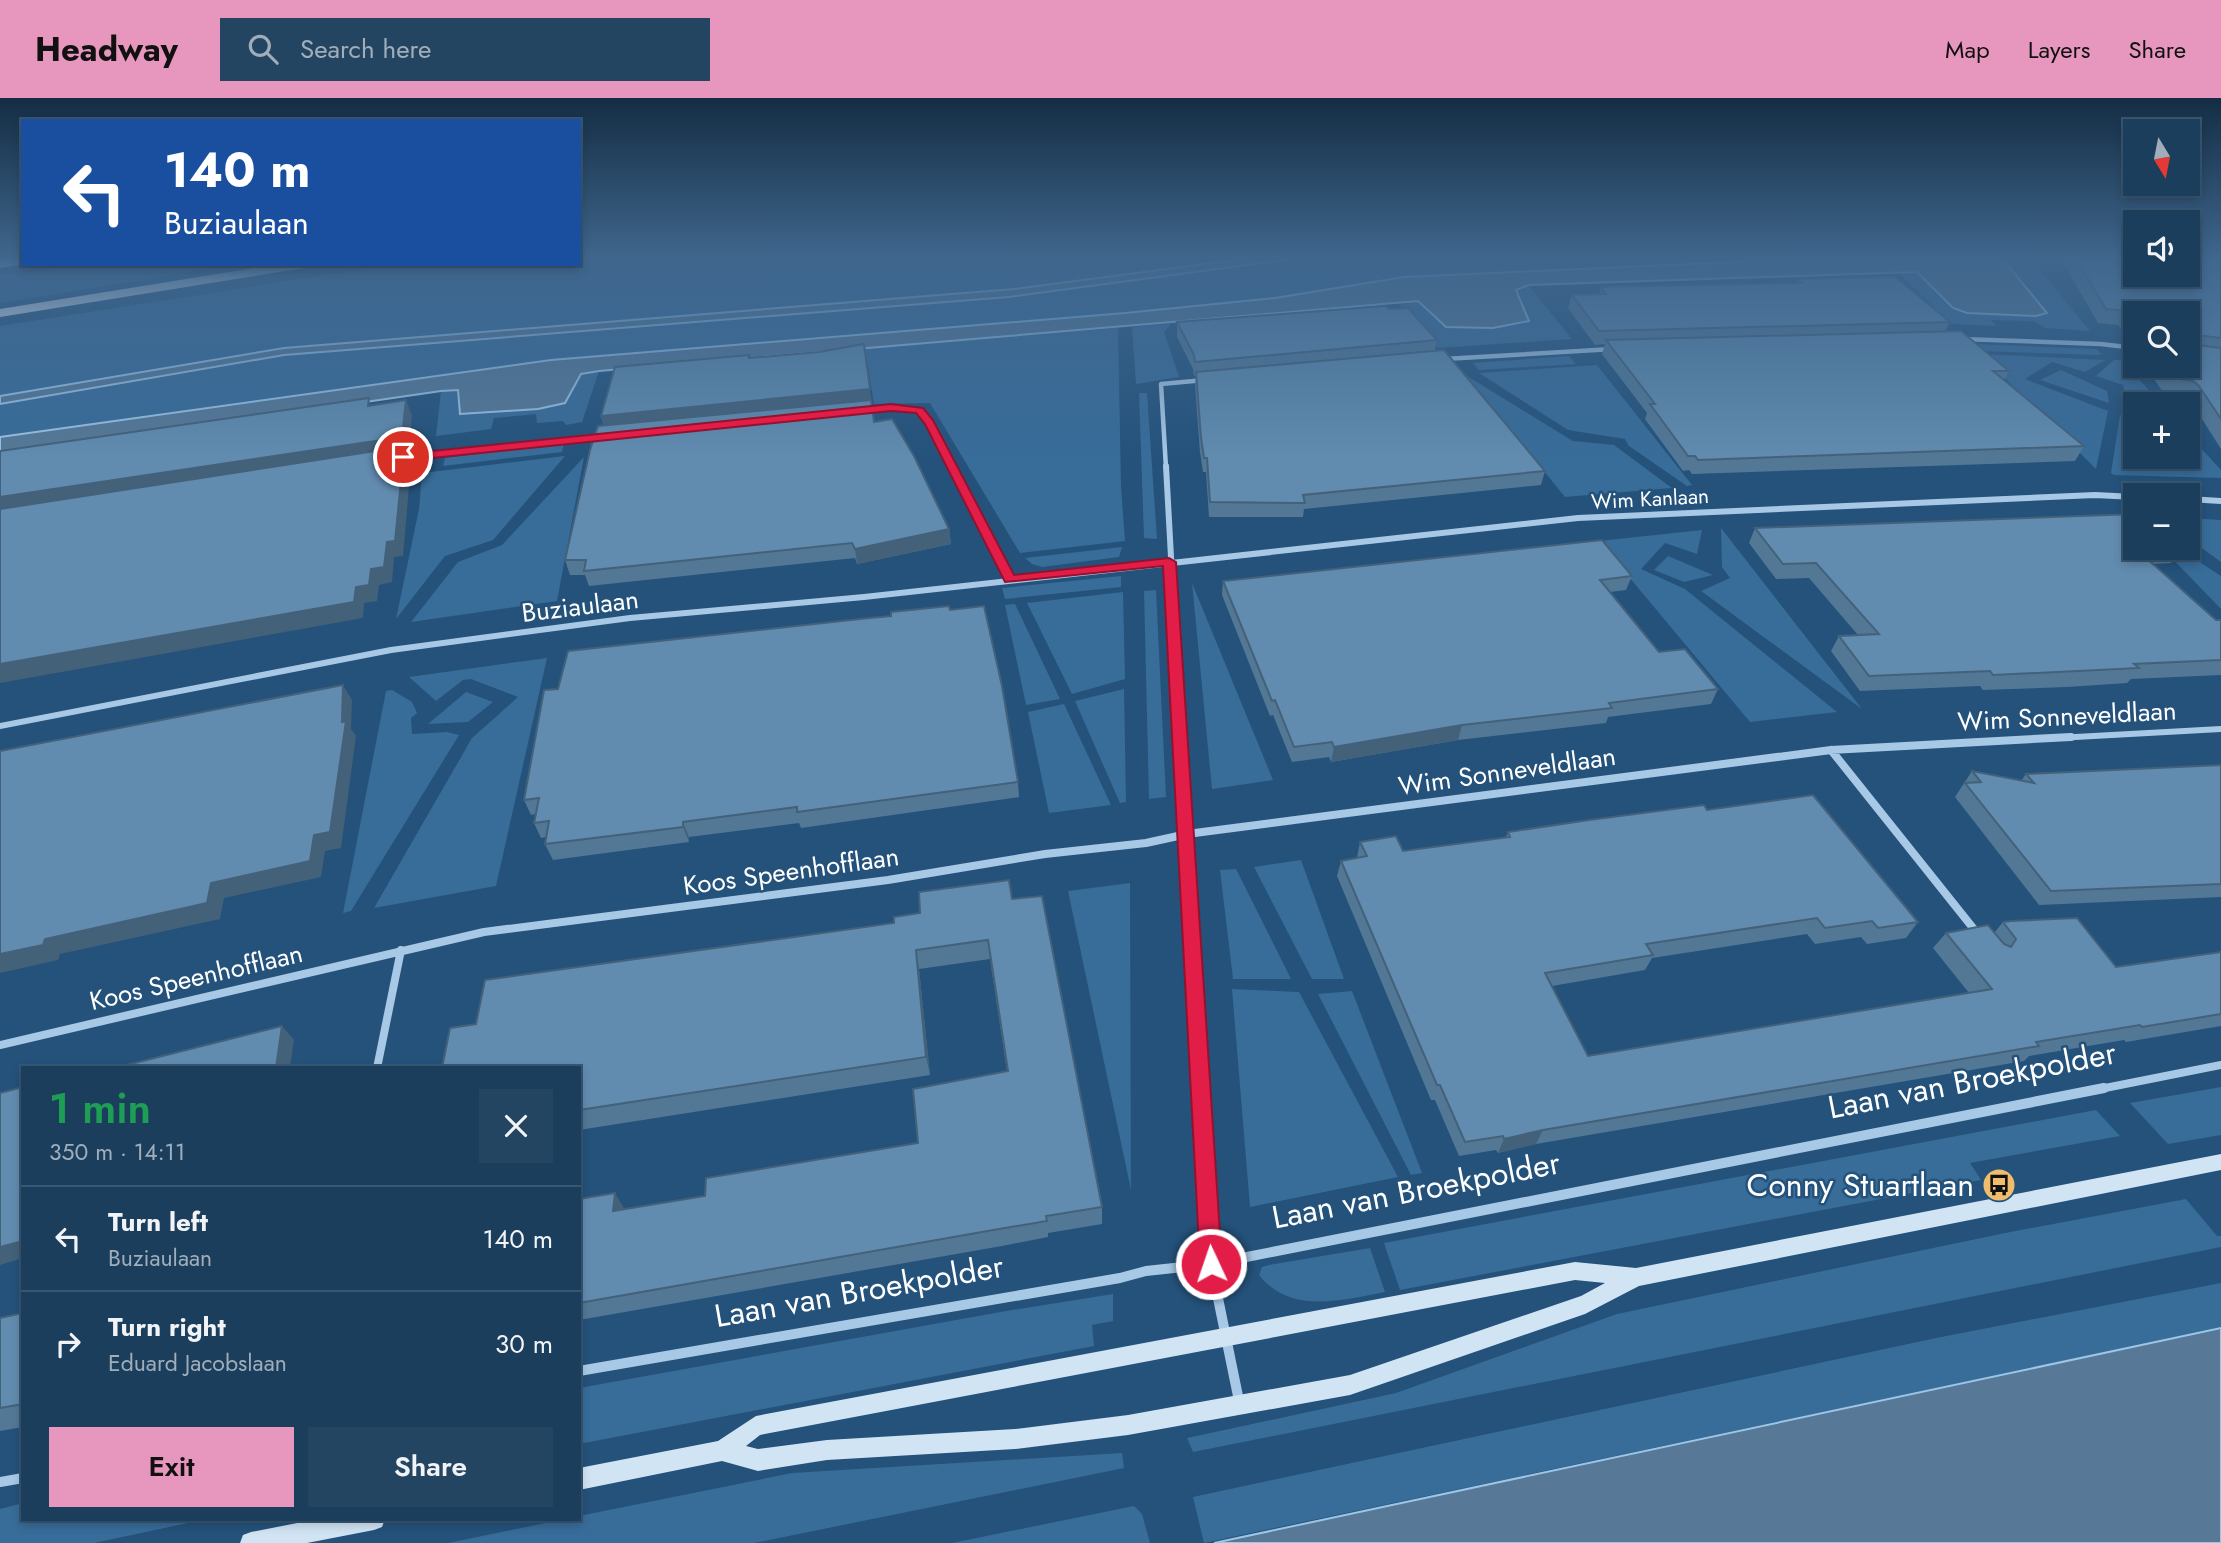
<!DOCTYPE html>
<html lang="en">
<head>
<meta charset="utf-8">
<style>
  body { margin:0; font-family:Jost,sans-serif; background:#244562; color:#f1f3f6; height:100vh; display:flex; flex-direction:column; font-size:26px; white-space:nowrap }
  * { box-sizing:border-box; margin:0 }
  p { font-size:23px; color:#a0aebb }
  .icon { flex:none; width:38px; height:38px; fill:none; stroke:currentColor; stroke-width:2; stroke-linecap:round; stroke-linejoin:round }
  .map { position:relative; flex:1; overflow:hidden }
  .details { position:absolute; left:21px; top:968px; width:560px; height:455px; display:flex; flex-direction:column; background:#1b3e5c; border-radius:0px; box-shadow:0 4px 10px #0003,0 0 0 2px #395772 }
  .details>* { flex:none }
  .hud { position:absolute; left:21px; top:21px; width:560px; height:147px; border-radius:0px; box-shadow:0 4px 10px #0003,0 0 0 2px #395772; background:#1a4fa0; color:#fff; overflow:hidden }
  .needle { width:46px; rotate:170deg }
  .fabs { position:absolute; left:2123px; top:21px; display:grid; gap:14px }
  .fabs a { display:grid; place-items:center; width:77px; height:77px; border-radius:0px; background:#1b3e5c; box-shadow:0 4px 10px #0003,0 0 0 2px #395772; font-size:35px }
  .pin { position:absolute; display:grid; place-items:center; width:60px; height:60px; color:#fff; margin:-30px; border:4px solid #fff; border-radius:50%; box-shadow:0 2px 7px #0007 }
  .me { position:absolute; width:77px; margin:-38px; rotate:357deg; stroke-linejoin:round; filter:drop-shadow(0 0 5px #0008) }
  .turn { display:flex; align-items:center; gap:24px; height:147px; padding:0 28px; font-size:32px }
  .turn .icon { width:91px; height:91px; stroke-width:2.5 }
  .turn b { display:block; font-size:49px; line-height:60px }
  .round { display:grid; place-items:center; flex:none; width:74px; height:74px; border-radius:0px; background:#244562 }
  .summary { display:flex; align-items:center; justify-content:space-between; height:119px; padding:0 28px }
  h1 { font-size:42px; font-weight:600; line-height:52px; color:#1e9e55 }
  .action { display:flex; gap:14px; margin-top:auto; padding:14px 28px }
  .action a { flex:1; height:80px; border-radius:0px; background:#e797bd; color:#111; font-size:28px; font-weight:600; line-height:80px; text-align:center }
  .action a+a { background:#244562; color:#f1f3f6 }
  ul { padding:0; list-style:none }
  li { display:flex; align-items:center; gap:21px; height:105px; padding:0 28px; border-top:2px solid #395772 }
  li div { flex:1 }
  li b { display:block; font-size:26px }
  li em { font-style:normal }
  header { display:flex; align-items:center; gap:42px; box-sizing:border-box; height:98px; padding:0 35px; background:#e797bd; color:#111 }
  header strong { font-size:33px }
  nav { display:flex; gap:38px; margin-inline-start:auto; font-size:24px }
  .search { width:490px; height:63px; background:#244562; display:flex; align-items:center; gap:18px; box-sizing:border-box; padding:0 24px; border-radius:0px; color:#a0aebb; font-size:26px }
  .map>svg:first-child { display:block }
  .green { fill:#386c99 }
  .water { fill:#577997; stroke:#9cc5e6; stroke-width:2 }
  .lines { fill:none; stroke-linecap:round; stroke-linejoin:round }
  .street-far3 { stroke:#a8c9e5; stroke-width:4.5 }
  .street-far2 { stroke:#a8c9e5; stroke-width:6 }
  .street-far1 { stroke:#a8c9e5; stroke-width:8 }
  .street { stroke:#a8c9e5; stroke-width:10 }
  .secondary { fill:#d1e4f4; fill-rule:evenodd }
  .highway { fill:#fff; fill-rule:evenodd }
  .wall { fill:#537896 }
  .shaded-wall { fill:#44617a }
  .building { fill:#618baf; stroke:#44617a; stroke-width:2 }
  .route { fill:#e11d48; stroke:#92132f; stroke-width:2 }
  .labels { text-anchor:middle; stroke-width:5; stroke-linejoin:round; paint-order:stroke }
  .far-street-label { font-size:21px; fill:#fff; stroke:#24527b }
  .street-label { font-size:26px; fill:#fff; stroke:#24527b }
  .near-street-label { font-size:32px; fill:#fff; stroke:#24527b }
  .near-poi-label { font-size:32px; fill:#fff; stroke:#24527b; text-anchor:end }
</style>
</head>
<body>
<header>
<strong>Headway</strong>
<div class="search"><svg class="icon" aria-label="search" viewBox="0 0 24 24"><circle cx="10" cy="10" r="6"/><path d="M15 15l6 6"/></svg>Search here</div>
<nav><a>Map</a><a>Layers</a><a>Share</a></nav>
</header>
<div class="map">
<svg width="2221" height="1445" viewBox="0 0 2221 1445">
  <rect width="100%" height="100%" fill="#24527b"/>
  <path class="green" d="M579 159H1765L1735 164 1405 179 1275 200 1125 215 551 262 0 339V306L284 257 364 250 367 244 284 250 0 298V228L377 169 403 166H579Z
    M2001 159H2029L2090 233 2046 230 2034 223 1991 222 1997 228 1951 226 1898 174H1917L1953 209 2047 215Z
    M99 166H238L0 205V177Z
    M1528 187 1572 241 1438 250 1398 205 1418 203 1446 229Z
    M1171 226 1164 234 1179 279 1136 286 1132 229Z
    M1118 230 1121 388 1125 443 1020 455 930 305 874 306 865 249Z
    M1974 246 2096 251 2102 257 1981 253Z
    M1981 256 2105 262 2085 274 2052 264 2025 281 2108 313 2096 371Z
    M1569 258 1576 266 1479 272 1473 265Z
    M2114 262H2122L2161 306H2135V315L2129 313 2123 287 2096 278Z
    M1597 267 1692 387 1687 388 1629 348 1625 341 1568 332 1479 275Z
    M2061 272 2107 293 2109 305 2040 282Z
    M599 273 582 324 566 327 563 323 537 325 536 316 494 320 491 331 436 338 441 293 458 292 460 316 538 311 565 305 581 276Z
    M1467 278 1573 343 1614 347 1672 390 1565 399Z
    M1139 295H1147L1157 441 1144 440Z
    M2120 317 2135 323V359H2188V336L2221 372V380L2114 377 2111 375Z
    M564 345 562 354 443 368 445 360Z
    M565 358 493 442 445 458 396 521 419 411 422 375Z
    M584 359 557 503 411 524 458 464 502 447Z
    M2188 420 2221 422V464L2188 440Z
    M1721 430 1862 611 1701 493 1730 480 1722 469Z
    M1702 432 1697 456 1665 445 1641 471 1685 491 1837 614 1750 624 1599 443Z
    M1122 449 1119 459 1042 469 1032 466 1025 460Z
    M2162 450H2178L2221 478V511Z
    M1668 458 1713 477 1684 484 1654 472Z
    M1121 478V489L1005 501 1002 490Z
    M1192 485 1273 682 1212 691Z
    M1156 492 1166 699 1149 701 1144 493Z
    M1123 494 1125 581 1072 596 1027 505Z
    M1015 506 1060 601 1026 607 1005 507Z
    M547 560 496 788 374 810 472 640 518 599 471 581 463 582 436 603 409 579Z
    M1124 591 1126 704 1120 705 1075 603Z
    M392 592 412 604 417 615 411 620 412 636 447 634 459 637 351 813 343 815 386 593Z
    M466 594 493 604 468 624 428 626Z
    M1064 606 1111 707 1049 715 1028 614Z
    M1301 762 1344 881H1312L1254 769Z
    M1236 771 1291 881H1233L1220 772Z
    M1130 785 1131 1092 1068 793Z
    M1232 891 1299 894 1398 1079 1250 1109Z
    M1352 893 1422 1075 1411 1077 1318 896Z
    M2221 989V1037L2168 1046 2130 1005Z
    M2096 1012 2120 1038 1970 1065 1981 1082 1400 1192 1384 1145Z
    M2186 1101 2217 1138H2221V1149L1193 1354 1187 1340 1396 1295 1617 1216 2005 1135Z
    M1370 1150 1385 1194C1343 1202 1290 1217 1259 1177L1262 1169 1269 1167Z
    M2221 1185V1230L1204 1445 1193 1399 1941 1239Z
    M1113 1196V1223L1092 1227 1094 1248 579 1346V1290L1006 1213Z
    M1122 1355 1124 1370 754 1445H448L565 1421H579V1418L792 1375Z
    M23 1405V1421H207L94 1445H0V1411Z
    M1134 1408 1142 1416 1150 1445H952Z"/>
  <path class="water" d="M1258 159H1307L1009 199 284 257 0 306V298L284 250 1014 191Z
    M1765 159H2001L2047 215 2036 218 1967 215 1953 210 1917 174 1529 187 1516 192 1529 223 1493 230 1446 229 1418 203C1145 228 872 248 599 273L581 276 565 305 538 311 460 316 458 292 441 293 0 357V339L551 262 1125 215 1275 200 1404 179 1735 164Z
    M2221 1230V1445H1214Z"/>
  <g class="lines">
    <path class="street-far3" d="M1961 241 2101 246 2135 250
      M1444 261 1613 251
      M863 312 891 309 919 312 930 325 953 370
      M397 360 604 337
      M1166 370 1161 286 1205 282"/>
    <path class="street-far2" d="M952 368 1010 481
      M1166 368 1181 641
      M2188 401 2221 403
      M0 628 391 552 630 520 864 499 1578 420 2095 397 2135 399
      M2039 641 2221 631"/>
    <path class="street-far1" d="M1181 639 1201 992
      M1831 652 1977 835
      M0 947 484 834 888 782 1045 756 1146 745 1187 736 1831 652 2071 639
      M377 970 401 852
      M2095 992 2221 967"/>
    <path class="street" d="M1201 990 1211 1166 1239 1303
      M579 1273 1120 1180 1146 1173 1211 1166 2104 990
      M0 1384 23 1380"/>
    <path class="secondary" d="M2221 1056V1072L1639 1188 1585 1216 1350 1297 1128 1337 1015 1351 827 1362 758 1373 722 1363 579 1392V1370L718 1343 756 1318 1575 1164 1636 1170ZM1575 1182 1605 1185 1581 1198 1350 1277 1128 1317 1015 1331 827 1342 758 1351 746 1348 760 1337Z
      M318 1421H385L382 1429 374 1432 307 1445H240L243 1437 251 1434Z"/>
    <path class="highway" d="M23 159 24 166 0 170V162Z
      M280 166H310L304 170 0 219V211Z"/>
  </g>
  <path class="wall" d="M2060 159H2221V351L2190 302 2184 297 2163 294 2145 268H2188L2135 215V246L2130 245 2118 227 2098 225Z
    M1798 181 1950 224 1945 234 2009 273 2004 283 2084 348 2075 363 1692 376 1689 372 1683 373 1645 321 1647 315 1602 256 1605 246 1595 247 1568 210 1572 197 1599 196 1601 189 1797 185Z
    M1389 211 1437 242 1435 253 1545 373 1541 387 1304 411 1303 419H1209L1206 374H1203L1200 354 1195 288 1196 278H1194L1193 271 1177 239V224Z
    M749 257 750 260 874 324 949 431 951 446 857 466 855 460 589 488 585 477H570L565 462 604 328 601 318Z
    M1755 430 2182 450 2171 465 2153 466 2216 522H2221V577L2131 581 2127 585 2067 589 1983 592 1980 588 1860 593 1831 553 1839 538 1858 537 1809 480 1776 481 1749 445Z
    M1632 478 1626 492 1610 494 1659 554 1718 591 1711 606 1608 619 1606 625 1458 642 1331 664 1329 659 1292 664 1273 617 1270 618 1222 497 1223 483Z
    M950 512 1018 684 1019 699 801 730 799 725 689 739V744L553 762 545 746 546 739 541 740 534 725 535 716 531 717 524 702 558 591Z
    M2221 667V799L2039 807 1955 699 1972 673 2021 683 2026 676Z
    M1707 712 1918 824 1906 840 1867 846 1861 839 1815 846 1807 836 1652 860 1645 872 1552 888 1588 958 1969 895 1933 850 1946 835H1994L2003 824 2116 869 2221 854V928L2126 944 2124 942 2029 958 2024 963 1536 1046 1498 1055 1496 1052 1459 1058 1435 1002H1431L1337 778 1341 763 1357 760 1360 744 1403 753 1506 739 1508 734Z
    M1012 801 1102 1109V1126L1048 1135V1139L1002 1148 579 1222V1101L624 1111 705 1098 918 1045 1007 973 990 861 919 871 930 977 579 1032V970H442L476 926 894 825Z
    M23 1215V1329L0 1333V1220Z"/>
  <path class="shaded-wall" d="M864 246 876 339 606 333 601 318Z
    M406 302 412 317 409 354H403L408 363 406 381 409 389 403 458 394 459 392 484 379 487 377 503 364 505 363 520 0 585V399Z
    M949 431 951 446 857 466 855 451Z
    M343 587 352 602 351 631 356 638 341 750 325 753 321 779 224 800 220 821 60 856 58 862 0 875V856L211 785 314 737 342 624Z
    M1462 627 1458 642 1331 664 1334 649Z
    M683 724 689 739V744L683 729Z
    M916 852 919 871 930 977 926 959Z
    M282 928 294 942 290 970H276Z
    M1543 1032 1536 1046 1498 1055 1504 1041Z
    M615 1095 625 1112 613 1113Z
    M23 1143V1160L0 1167V1149Z"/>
  <path class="building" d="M2075 159H2135V177H2188V159H2221V240L2197 237 2192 242 2197 247 2221 250V321L2199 288 2193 283 2172 280 2164 268H2188V215H2135V226L2126 213 2106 211Z
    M1895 179 1950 224 1599 233 1572 197 1606 196 1601 189 1802 185 1798 181Z
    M1386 208 1389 211 1408 210 1437 242 1195 264 1194 257 1177 224Z
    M1961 233 2009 273H1993L2084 348 1698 362 1695 358H1688L1650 306H1655L1606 242Z
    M864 246 870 291 601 318 615 269 749 257V260L819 254Z
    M1444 252 1545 373 1303 397 1305 405 1210 404 1207 360H1204L1201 340 1196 274Z
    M369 300 368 308 406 302 402 339 0 399V353Z
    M871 302 874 324 892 321 914 358 949 431 855 451 852 445 584 473 586 462H565L590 352 598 328Z
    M401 349 398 374 402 373 395 443 387 444 384 469 371 471 369 487 356 489 354 504 0 566V411Z
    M2135 416V450H2182L2149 452 2156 457 2144 458 2216 522H2221V562L2134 566 2139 570 2078 573 1993 577 1990 573 1869 578 1839 538 1879 536 1816 465 1783 466 1755 430Z
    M1602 442 1632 478 1600 482 1659 554 1685 551 1718 591 1609 605 1612 610 1462 627 1334 649 1332 644 1294 649 1275 602 1272 603 1223 483Z
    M949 508 950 512 984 508 1002 588 1018 684 797 714V709L683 724V729L545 746 549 723 534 725 539 700 524 702 544 592 558 591 568 553 869 520 891 518V514Z
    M343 587 342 624 346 623 330 734 314 737 310 763 211 785 207 805 45 841 43 847 0 856V653Z
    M2221 667V786L2051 793 1965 685 1981 684 1972 673 2034 685 2026 676Z
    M1813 697 1918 824 1878 830 1872 823 1825 830 1817 820 1646 846 1653 857 1545 875 1588 958 1992 891 1946 835 1988 827 2004 846 2011 849 2016 841 2003 824 2011 823 2077 820 2116 869 2221 854V916L2142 929 2140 927 2036 944 2039 948 1543 1032 1504 1041 1503 1038 1465 1044 1440 987H1437L1341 763 1367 758 1360 744 1396 738 1403 753 1510 739 1508 734 1589 722 1704 707 1707 712Z
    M1009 782 1012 801 1042 798 1102 1109 1046 1118 1047 1123 999 1131 579 1205V1101L615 1095 613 1113 705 1098 706 1080 918 1045 913 991 1008 973 988 842 916 852 926 959 579 1012V970H442L450 930 476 926 485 882 894 825V819L920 815 919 794Z
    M282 928 276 970H115Z
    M302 967 301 970H289Z
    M23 989V1143L0 1149V995Z
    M23 1215V1306L0 1310V1220Z"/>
  <linearGradient id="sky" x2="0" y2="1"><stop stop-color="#142d44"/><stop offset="0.44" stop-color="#3f668d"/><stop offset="1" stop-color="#3f668d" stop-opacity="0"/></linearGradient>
  <rect width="2221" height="361" fill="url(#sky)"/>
  <path class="route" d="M891 306 923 310 933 322 1014 477 1169 460 1176 464 1222 1166 1219 1173 1211 1176 1203 1173 1200 1166 1163 468 1005 484 925 326 916 315 891 313 403 363 397 359 403 356Z"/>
  <defs>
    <symbol id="bus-disc" viewBox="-11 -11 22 22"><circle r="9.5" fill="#efbd6c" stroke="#24527b"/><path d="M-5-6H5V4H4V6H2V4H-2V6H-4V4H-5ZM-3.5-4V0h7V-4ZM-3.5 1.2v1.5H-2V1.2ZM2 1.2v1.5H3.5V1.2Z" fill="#111"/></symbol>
  </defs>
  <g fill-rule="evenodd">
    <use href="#bus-disc" x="1980" y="1068" width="38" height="38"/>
  </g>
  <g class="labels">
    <g class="far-street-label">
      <text transform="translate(1650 401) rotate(-3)" y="7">Wim Kanlaan</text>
    </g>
    <g class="street-label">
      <text transform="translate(580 508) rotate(-7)" y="9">Buziaulaan</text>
      <text transform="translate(2067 618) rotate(-3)" y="9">Wim Sonneveldlaan</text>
      <text transform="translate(1507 673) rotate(-8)" y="9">Wim Sonneveldlaan</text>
      <text transform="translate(791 773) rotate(-8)" y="9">Koos Speenhofflaan</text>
      <text transform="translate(196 879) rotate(-13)" y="9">Koos Speenhofflaan</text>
    </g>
    <g class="near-street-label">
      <text transform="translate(1972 982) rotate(-11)" y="11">Laan van Broekpolder</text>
      <text transform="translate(1416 1092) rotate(-11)" y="11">Laan van Broekpolder</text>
      <text transform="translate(859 1193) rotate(-10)" y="11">Laan van Broekpolder</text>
    </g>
    <g class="near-poi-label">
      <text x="1974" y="1098">Conny Stuartlaan</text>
    </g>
  </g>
</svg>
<div class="fabs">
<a><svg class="needle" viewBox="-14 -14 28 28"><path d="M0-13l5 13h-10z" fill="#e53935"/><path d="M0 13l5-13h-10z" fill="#a0aebb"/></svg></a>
<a><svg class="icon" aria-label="sound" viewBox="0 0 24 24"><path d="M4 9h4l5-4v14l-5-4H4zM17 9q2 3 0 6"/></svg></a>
<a><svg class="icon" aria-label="search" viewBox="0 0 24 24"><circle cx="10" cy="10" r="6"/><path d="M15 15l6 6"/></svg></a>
<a>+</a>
<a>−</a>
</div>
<div class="pin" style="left:403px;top:359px;background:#d93025"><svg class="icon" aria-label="arrive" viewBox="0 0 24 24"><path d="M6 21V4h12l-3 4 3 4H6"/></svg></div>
<svg class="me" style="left:1211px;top:1166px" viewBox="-20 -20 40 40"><circle r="17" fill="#e11d48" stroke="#fff" stroke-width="3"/><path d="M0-11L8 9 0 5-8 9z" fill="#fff"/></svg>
<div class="hud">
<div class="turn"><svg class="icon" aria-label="left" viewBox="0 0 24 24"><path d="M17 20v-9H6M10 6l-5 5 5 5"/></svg><div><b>140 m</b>Buziaulaan</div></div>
</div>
<section class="details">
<div class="summary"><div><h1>1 min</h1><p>350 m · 14:11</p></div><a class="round"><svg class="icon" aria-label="close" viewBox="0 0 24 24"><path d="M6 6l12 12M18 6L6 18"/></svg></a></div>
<ul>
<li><svg class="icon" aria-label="left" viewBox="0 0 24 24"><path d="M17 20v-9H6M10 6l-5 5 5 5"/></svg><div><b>Turn left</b><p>Buziaulaan</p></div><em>140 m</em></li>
<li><svg class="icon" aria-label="right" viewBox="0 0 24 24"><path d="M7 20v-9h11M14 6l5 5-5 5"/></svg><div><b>Turn right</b><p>Eduard Jacobslaan</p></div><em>30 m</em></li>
</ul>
<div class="action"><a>Exit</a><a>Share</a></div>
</section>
</div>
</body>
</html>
